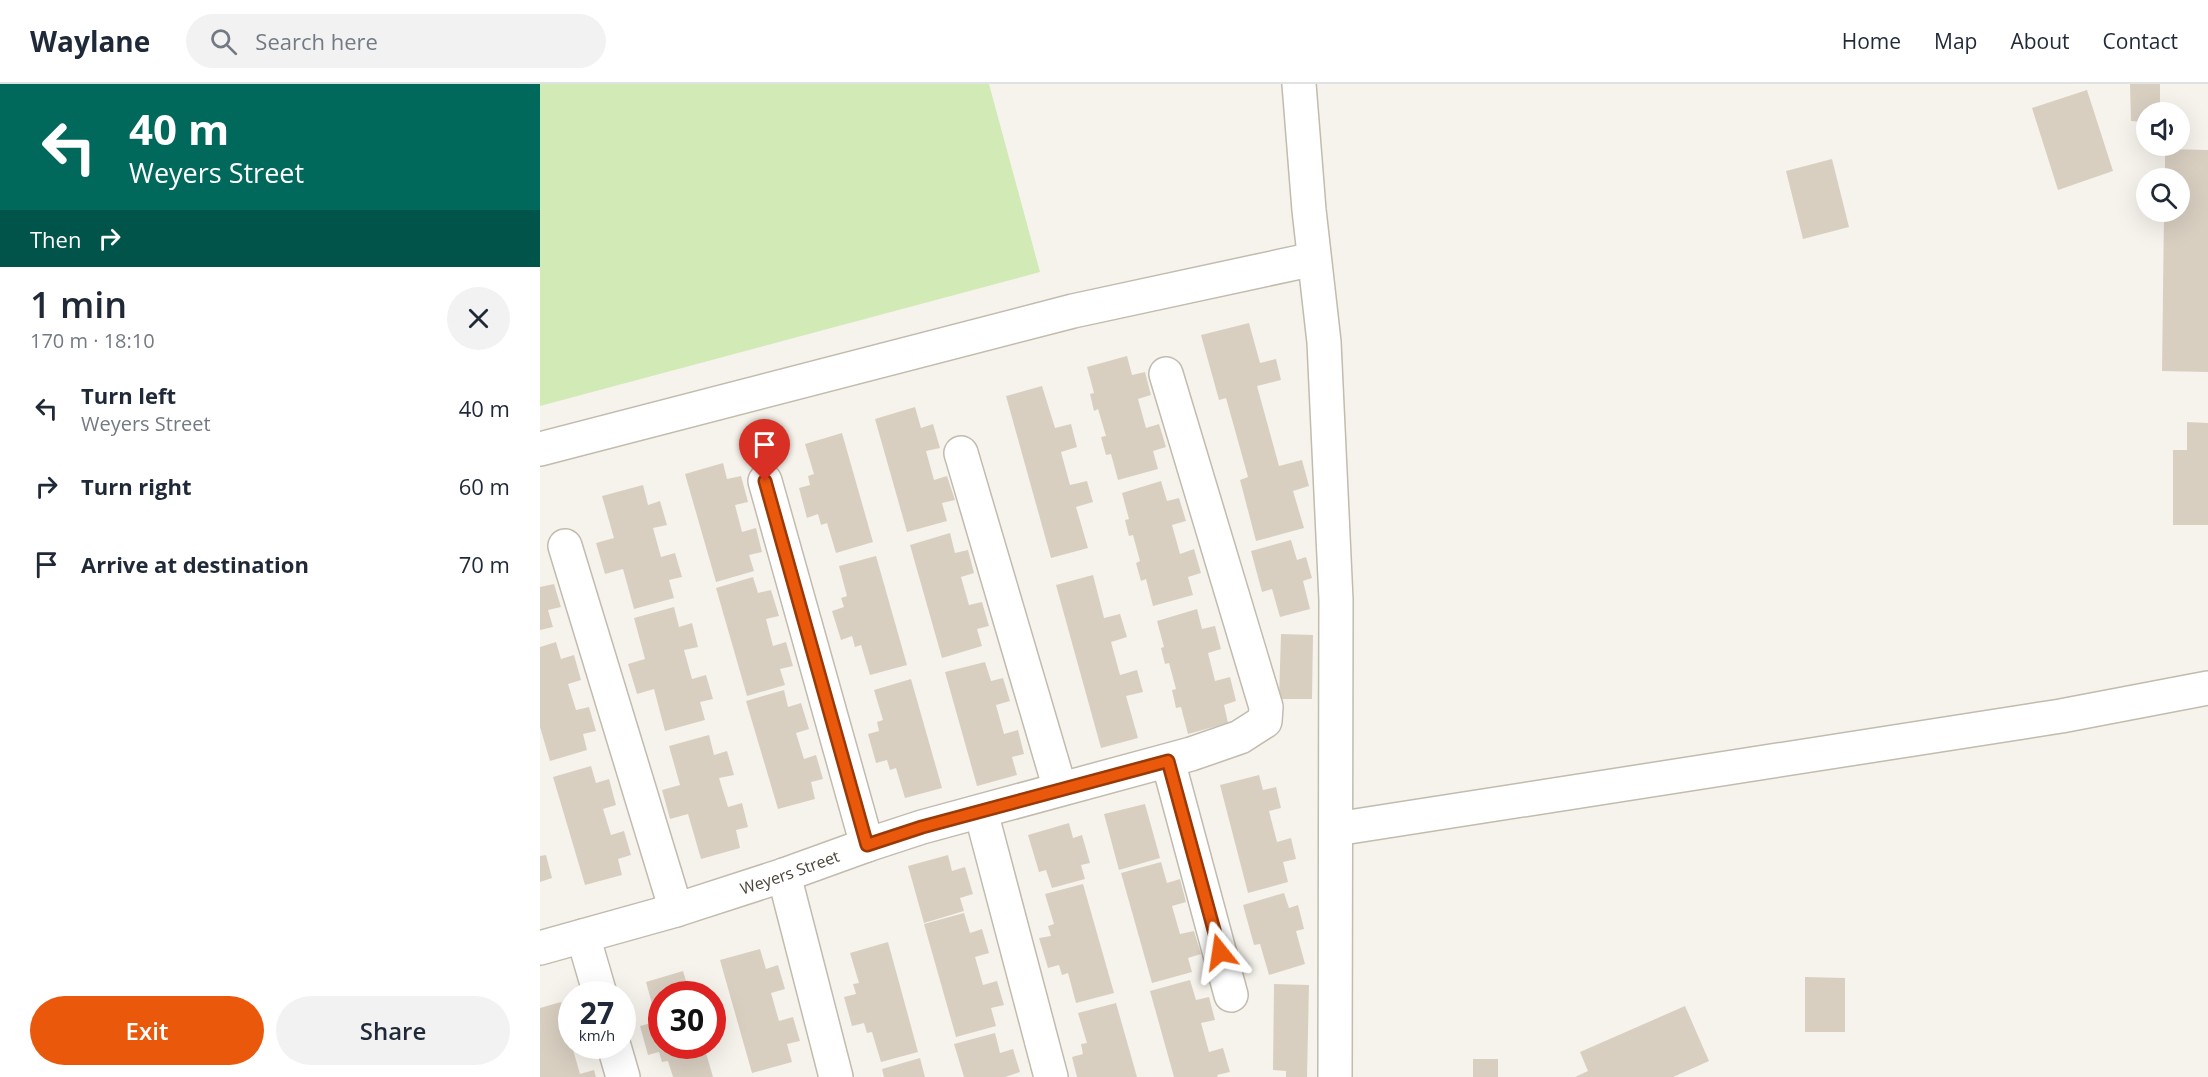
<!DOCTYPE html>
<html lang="en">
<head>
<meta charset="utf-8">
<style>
  body { margin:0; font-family:"Open Sans",sans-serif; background:#f2f2f3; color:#1f2937; height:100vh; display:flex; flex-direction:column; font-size:22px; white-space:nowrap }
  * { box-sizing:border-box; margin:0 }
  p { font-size:20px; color:#747a83 }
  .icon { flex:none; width:33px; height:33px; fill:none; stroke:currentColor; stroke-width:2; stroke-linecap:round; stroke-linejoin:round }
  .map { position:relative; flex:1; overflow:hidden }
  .sheet { display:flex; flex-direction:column; background:#fff; width:540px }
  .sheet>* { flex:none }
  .top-card { background:#00695c; color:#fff; overflow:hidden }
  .tools { position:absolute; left:1596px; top:18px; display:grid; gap:12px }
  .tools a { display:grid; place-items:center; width:54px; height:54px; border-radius:50%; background:#fff; box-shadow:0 6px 24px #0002; font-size:30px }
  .speed { position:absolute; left:18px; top:897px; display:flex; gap:12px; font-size:30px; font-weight:700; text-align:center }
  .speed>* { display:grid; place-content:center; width:78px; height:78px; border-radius:50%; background:#fff; box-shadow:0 6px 24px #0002; line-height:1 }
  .speed small { font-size:15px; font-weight:400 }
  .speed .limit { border:9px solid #d22; background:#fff; color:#111 }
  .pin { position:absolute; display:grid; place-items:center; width:51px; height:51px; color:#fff; margin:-62px -26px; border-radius:50% 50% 50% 0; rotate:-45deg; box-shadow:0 0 6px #0007 }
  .pin .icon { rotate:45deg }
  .me { position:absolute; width:66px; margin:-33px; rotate:345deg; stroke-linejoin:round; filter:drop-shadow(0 0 4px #0008) }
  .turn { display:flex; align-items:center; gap:21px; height:126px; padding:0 30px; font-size:27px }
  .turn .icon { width:78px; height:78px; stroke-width:2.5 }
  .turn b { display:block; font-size:42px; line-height:51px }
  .then { display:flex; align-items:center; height:57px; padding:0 30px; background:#0003; gap:12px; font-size:22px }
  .round { display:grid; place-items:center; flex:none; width:63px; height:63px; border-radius:32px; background:#f2f2f3 }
  .summary { display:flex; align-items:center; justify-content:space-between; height:102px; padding:0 30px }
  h1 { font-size:36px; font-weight:600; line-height:45px }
  .action { display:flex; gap:12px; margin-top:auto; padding:12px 30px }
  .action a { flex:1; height:69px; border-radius:36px; background:#ea580c; color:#fff; font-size:24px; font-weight:600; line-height:69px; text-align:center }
  .action a+a { background:#f2f2f3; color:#1f2937 }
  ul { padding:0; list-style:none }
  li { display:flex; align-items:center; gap:18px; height:78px; padding:0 30px }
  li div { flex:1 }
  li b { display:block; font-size:22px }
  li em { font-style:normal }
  header { display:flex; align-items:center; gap:36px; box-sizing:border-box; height:84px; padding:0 30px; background:#fff; border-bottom:2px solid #e0e1e3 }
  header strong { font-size:28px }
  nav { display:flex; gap:33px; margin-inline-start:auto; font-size:21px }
  .search { width:420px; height:54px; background:#f2f2f3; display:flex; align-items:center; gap:15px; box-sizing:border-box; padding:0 21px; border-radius:33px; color:#747a83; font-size:22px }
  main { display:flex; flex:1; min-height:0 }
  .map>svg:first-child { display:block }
  .green { fill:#d2eab5 }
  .building { fill:#d8cfc1 }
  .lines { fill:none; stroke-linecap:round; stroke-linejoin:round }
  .minor-casing { stroke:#c2bbae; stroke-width:36 }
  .minor { stroke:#fff; stroke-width:33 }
  .route-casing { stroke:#983908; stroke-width:15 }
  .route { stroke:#ea580c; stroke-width:10 }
  .labels { text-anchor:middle; stroke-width:4.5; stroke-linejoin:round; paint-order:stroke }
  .street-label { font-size:16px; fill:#4b4439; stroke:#fff }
</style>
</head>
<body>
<header>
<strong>Waylane</strong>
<div class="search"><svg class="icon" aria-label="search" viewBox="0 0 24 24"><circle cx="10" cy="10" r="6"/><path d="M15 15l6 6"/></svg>Search here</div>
<nav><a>Home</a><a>Map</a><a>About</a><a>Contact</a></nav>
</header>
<main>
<section class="sheet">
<div class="top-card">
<div class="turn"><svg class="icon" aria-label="left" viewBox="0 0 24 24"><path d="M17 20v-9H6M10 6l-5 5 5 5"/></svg><div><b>40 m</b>Weyers Street</div></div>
<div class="then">Then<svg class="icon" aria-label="right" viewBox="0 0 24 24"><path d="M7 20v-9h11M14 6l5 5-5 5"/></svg></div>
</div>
<div class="summary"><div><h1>1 min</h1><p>170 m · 18:10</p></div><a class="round"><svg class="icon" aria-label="close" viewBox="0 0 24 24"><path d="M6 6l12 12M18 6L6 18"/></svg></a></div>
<ul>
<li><svg class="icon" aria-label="left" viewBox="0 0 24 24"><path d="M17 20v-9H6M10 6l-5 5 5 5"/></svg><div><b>Turn left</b><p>Weyers Street</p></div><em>40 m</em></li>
<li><svg class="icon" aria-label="right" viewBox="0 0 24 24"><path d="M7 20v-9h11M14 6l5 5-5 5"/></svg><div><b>Turn right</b></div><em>60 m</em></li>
<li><svg class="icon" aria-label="arrive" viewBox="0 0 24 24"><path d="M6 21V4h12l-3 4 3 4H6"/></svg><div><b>Arrive at destination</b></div><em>70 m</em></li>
</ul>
<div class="action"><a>Exit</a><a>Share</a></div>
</section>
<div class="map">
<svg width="1668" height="993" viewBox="0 0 1668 993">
  <rect width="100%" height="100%" fill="#f6f3ec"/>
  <path class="green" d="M0 0H449L500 188 0 322Z"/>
  <path class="building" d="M1590 0H1620V28H1606V38L1591 37Z
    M1547 6 1573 87 1518 106 1492 24Z
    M1625 65 1668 66V288L1622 287 1624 128H1640V94H1625Z
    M1292 75 1309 143 1263 155 1246 87Z
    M709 239 720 279 736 275 741 296 717 302 739 382 762 376 769 402 753 407 764 444 716 457 700 396 708 393 686 314 679 316 661 251Z
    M587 272 592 291 605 288 611 311 598 315 606 344 619 340 626 363 613 367 618 385 578 396 571 370 566 371 561 353 566 352 558 325 554 327 550 310 554 309 547 283Z
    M502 302 515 344 531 340 537 363 521 368 530 401 547 397 553 418 536 423 548 464 511 474 466 312Z
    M375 323 381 344 393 340 400 364 386 367 394 396 407 392 415 416 402 419 407 437 367 448 335 335Z
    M1647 338 1668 339V441H1633V366H1647Z
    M302 349 333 458 296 469 287 439 281 441 278 430 267 434 259 404 270 401 268 392 274 390 265 360Z
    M183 379 187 395 201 392 208 418 195 421 202 448 216 444 222 468 209 471 214 487 176 498 145 390Z
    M621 397 627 417 639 414 646 437 632 441 640 470 654 465 661 489 648 493 653 511 613 522 606 495 601 497 596 479 600 477 593 451 589 452 585 436 589 435 582 409Z
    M103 401 108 421 120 417 127 441 113 444 121 473 135 469 142 493 129 496 134 514 94 525 83 485 65 490 56 459 74 454 62 412Z
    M410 449 415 469 428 466 434 489 421 493 429 521 442 518 449 542 437 545 442 562 402 574 370 461Z
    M751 456 757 476 766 473 772 494 763 497 770 525 740 533 732 505 722 508 711 467Z
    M336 472 367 581 330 591 321 561 315 563 312 552 301 556 292 527 304 523 301 514 307 512 299 482Z
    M553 491 564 534 580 530 587 553 571 558 580 591 597 586 603 608 586 612 598 654 561 664 516 501Z
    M213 493 218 509 231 506 239 532 226 535 233 562 246 558 253 582 240 585 245 601 207 612 176 504Z
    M14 500 21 523 8 526 13 543 0 546V503Z
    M134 523 139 543 152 539 158 563 144 566 152 595 166 591 173 615 160 618 165 636 125 647 114 605 97 610 88 580 105 575 94 534Z
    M657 525 662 545 675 542 681 565 668 569 675 597 690 593 696 617 684 621 688 639 648 650 641 623 636 624 632 606 636 605 629 579 625 580 621 564 624 563 617 537Z
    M741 550 773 551 772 615H739Z
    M16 558 21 575 34 571 41 596 28 600 36 626 49 623 56 647 43 650 47 666 10 677 0 643V563Z
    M445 578 451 597 463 594 470 617 456 621 464 650 478 646 484 670 472 673 477 691 437 702 405 588Z
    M371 595 402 704 365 714 356 684 350 686 347 676 336 679 328 650 339 647 337 638 343 636 334 606Z
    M244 606 248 623 261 619 269 645 256 649 264 675 276 671 283 695 271 698 275 715 238 725 206 617Z
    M169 651 174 671 187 667 194 691 179 694 188 723 202 719 208 743 196 746 200 764 161 775 148 730 130 735 122 706 140 701 129 662Z
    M51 682 56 699 69 695 76 721 63 725 71 751 84 747 91 771 78 775 82 791 45 801 13 693Z
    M719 691 723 706 736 703 741 724 729 727 737 758 751 754 756 775 743 778 748 798 708 809 680 701Z
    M605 720 620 774 579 786 564 730Z
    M529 739 533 754 542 751 550 779 541 781 545 795 512 804 506 786 499 788 488 751Z
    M6 771 12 794 0 798V772Z
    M408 771 412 787 425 783 433 810 420 814 424 827 384 839 368 782Z
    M621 778 627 799 640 795 646 818 632 822 640 850 654 847 661 870 648 874 652 888 612 899 581 789Z
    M543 800 574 909 536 919 528 889 522 891 519 881 508 884 499 854 511 852 508 842 514 840 505 810Z
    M744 809 749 824 758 821 764 845 756 847 765 880 729 891 720 860 714 861 703 821Z
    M424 829 430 849 442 845 449 869 435 873 443 901 457 897 464 921 451 924 456 942 416 953 384 840Z
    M348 858 378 968 341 978 332 948 327 949 324 939 312 942 304 913 316 910 313 900 319 899 310 869Z
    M220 865 226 885 238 881 245 905 231 909 239 937 253 933 260 957 247 960 252 978 212 989 180 876Z
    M143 887 150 910H122V962H164L173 993H133L128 977 122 978 119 968 108 971 100 942 111 939 109 929 114 927 106 898Z
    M1265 893 1305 894V948H1265Z
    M650 896 656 916 669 913 675 936 661 939 669 968 683 964 690 988 677 991 678 993H634L610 907Z
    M734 900 769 901 767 993H746V987L733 986Z
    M21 918 27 938 32 936V962L40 990 54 986 56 993H0V924Z
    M576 919 597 993H537L532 973 543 970 541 960 547 959 538 929Z
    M1145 922 1169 977 1133 993H1035L1048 987 1040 968Z
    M455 949 460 969 473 965 480 988 465 993H424L414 960Z
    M380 974 385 993H344L342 985Z
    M933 975H958V993H933Z"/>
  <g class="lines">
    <defs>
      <g id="minor">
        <path d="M759 0 769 126 784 258 796 516 795 993"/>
        <path d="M0 365 533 227 774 175"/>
        <path d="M421 369 520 705"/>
        <path d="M225 397 327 761"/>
        <path d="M25 462 136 826"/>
        <path d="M628 677 691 911"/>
        <path d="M441 728 511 993"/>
        <path d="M796 745 1521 632 1668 604"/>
        <path d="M244 791 296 993"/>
        <path d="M43 852 60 910"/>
        <path id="s1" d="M0 864 136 826 244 791 327 761 382 743 651 670 700 653 725 637 726 623 626 290"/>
        <path d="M74 962 83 993"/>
      </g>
    </defs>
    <use href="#minor" class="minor-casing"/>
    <use href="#minor" class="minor"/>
  </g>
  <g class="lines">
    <defs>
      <path id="route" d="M225 397 327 761 382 743 628 677 680 868"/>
    </defs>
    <use href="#route" class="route-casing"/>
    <use href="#route" class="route"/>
  </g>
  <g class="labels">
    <g class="street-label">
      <text dy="6" stroke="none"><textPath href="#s1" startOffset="261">Weyers Street</textPath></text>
    </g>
  </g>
</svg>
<div class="tools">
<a><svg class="icon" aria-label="sound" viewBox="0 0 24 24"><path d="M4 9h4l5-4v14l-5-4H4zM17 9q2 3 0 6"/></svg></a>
<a><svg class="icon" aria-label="search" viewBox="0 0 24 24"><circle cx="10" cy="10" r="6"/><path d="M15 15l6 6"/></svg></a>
</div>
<div class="speed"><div>27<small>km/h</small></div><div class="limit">30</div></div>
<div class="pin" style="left:225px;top:397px;background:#d93025"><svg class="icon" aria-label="arrive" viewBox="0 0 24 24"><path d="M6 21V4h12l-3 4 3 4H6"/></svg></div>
<svg class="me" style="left:680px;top:868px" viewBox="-20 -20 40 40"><path d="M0-17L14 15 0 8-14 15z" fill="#ea580c" stroke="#fff" stroke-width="4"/></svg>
</div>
</main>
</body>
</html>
